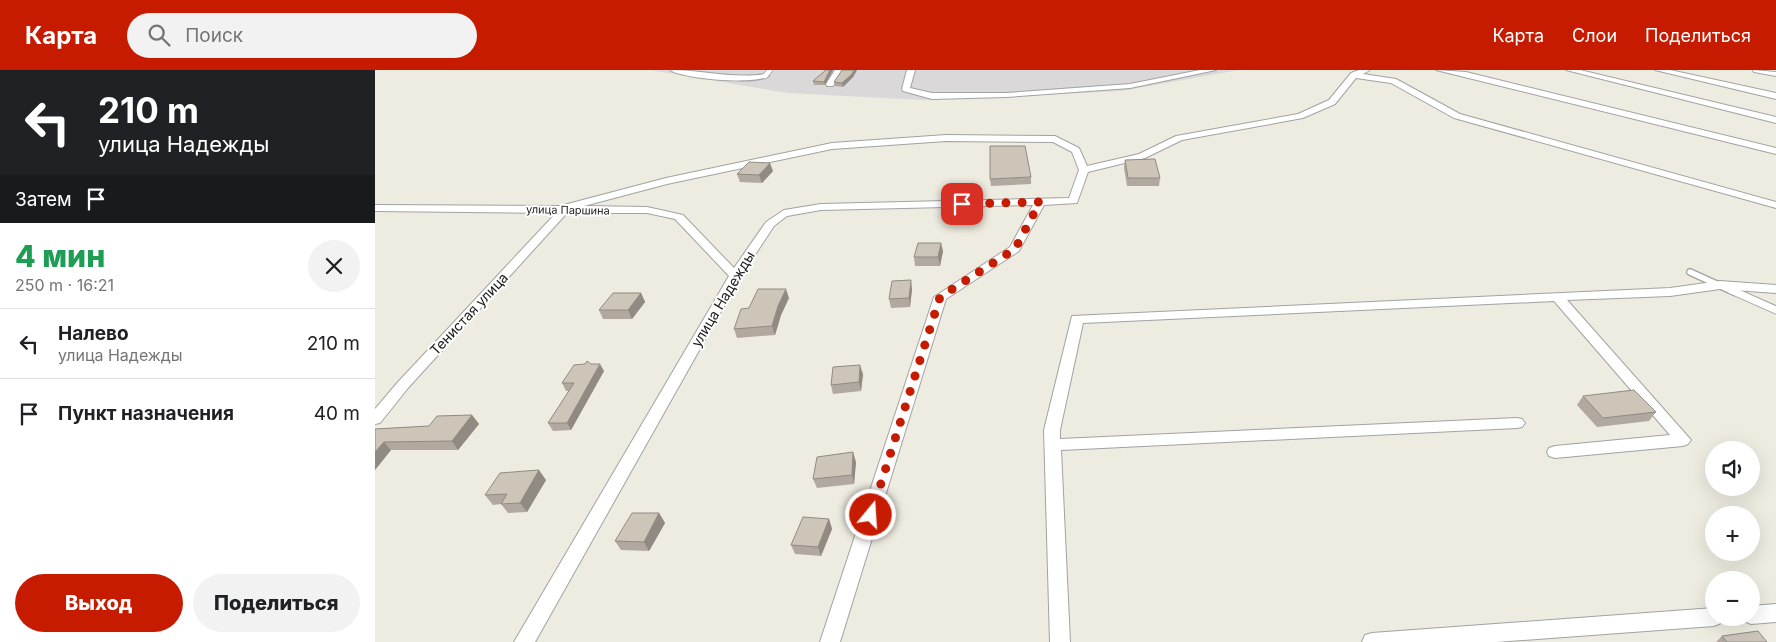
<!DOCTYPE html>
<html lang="ru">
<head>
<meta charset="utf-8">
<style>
  body { margin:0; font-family:Inter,sans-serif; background:#f2f2f2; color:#202124; height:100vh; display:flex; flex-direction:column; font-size:19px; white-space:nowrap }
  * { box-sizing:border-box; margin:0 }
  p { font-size:16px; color:#757577 }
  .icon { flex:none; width:28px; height:28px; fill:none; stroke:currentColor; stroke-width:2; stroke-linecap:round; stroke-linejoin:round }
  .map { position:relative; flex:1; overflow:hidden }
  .sheet { display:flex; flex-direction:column; background:#fff; width:375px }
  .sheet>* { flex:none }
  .guide { background:#202124; color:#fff; overflow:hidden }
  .buttons { position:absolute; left:1330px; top:371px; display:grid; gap:10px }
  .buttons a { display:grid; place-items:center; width:55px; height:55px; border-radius:50%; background:#fff; box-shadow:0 5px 20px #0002; font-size:25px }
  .pin { position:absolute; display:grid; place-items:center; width:42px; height:42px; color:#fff; margin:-21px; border-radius:10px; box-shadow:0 2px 8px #0006 }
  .me { position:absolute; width:55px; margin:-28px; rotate:18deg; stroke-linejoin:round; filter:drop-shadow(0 0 4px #0008) }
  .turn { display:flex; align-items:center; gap:18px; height:105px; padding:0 15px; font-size:22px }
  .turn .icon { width:65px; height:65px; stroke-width:2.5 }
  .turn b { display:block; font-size:35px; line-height:42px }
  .then { display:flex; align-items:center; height:48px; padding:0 15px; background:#0003; gap:10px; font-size:19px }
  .round { display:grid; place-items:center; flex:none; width:52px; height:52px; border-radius:26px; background:#f2f2f2 }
  .overview { display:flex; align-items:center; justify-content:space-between; height:85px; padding:0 15px }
  h1 { font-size:30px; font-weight:800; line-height:38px; color:#1e9e55 }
  .action { display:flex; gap:10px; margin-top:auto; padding:10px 15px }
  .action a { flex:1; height:58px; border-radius:30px; background:#c71b00; color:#fff; font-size:20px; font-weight:800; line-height:58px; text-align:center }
  .action a+a { background:#f2f2f2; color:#202124 }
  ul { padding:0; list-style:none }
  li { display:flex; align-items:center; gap:15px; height:70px; padding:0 15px; border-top:1px solid #e0e0e0 }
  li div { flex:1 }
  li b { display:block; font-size:19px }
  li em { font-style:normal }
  header { display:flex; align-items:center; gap:30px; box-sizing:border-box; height:70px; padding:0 25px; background:#c71b00; color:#fff }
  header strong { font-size:24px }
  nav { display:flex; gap:28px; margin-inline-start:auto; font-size:18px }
  .search { width:350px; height:45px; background:#f2f2f2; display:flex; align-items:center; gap:12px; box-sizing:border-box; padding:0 18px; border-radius:28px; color:#757577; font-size:19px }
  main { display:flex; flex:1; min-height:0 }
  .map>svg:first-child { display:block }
  .residential { fill:#dad8d8 }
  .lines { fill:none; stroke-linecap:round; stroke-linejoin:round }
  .lane-far2-casing { stroke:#a2a2a2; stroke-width:6 }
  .lane-far1-casing { stroke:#a2a2a2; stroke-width:8 }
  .lane-casing { stroke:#a2a2a2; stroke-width:9 }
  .street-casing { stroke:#a2a2a2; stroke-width:2 }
  .lane-far2 { stroke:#fff; stroke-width:4.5 }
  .lane-far1 { stroke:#fff; stroke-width:5.5 }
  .lane { stroke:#fff; stroke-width:7 }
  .street { fill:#fff; fill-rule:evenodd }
  .wall { fill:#b1a99f }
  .shaded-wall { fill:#908a82 }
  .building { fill:#cec5b9; stroke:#908a82 }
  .route { stroke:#c71b00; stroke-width:9; stroke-dasharray:0 16.2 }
  .labels { text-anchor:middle; stroke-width:4; stroke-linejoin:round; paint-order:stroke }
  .far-street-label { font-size:11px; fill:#1b1b1b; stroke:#fff }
  .street-label { font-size:14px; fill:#1b1b1b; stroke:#fff }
</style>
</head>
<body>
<header>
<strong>Карта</strong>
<div class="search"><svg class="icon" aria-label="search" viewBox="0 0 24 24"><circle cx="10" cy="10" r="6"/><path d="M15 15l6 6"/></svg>Поиск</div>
<nav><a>Карта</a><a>Слои</a><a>Поделиться</a></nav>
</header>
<main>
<section class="sheet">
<div class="guide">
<div class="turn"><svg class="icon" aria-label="left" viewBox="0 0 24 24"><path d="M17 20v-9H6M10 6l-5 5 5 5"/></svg><div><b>210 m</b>улица Надежды</div></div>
<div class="then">Затем<svg class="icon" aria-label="arrive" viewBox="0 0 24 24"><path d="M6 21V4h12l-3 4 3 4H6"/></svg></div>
</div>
<div class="overview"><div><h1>4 мин</h1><p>250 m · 16:21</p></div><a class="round"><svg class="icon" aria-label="close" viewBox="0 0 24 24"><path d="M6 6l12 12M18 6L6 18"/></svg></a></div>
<ul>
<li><svg class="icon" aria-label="left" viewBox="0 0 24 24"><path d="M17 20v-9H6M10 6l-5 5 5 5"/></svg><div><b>Налево</b><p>улица Надежды</p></div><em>210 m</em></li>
<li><svg class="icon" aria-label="arrive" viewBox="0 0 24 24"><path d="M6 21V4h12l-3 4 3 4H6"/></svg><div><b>Пункт назначения</b></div><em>40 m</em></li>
</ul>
<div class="action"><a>Выход</a><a>Поделиться</a></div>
</section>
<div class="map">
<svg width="1401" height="572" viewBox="0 0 1401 572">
  <rect width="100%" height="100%" fill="#eeebe0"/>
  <path class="residential" d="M275 0H864L746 21 548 30 413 23Z"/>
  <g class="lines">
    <defs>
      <path id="lane-far2" d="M390 6 395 0"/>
      <path id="lane-far1" d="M1315 202 1359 222"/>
      <path id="lane" d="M1356 220 1401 240"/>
      <path id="street" d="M295 0C327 0 358 9 390 4L394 6C381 15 308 9 295 0Z
        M460 0H468L458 16H452L451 14Z
        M532 0H540L535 18 557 23H631L755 14 825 0H841L755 18 631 27 557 29 528 21 527 19Z
        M984 0H995L988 4 1021 9 1085 44 1401 132V138L1079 48 1016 13 981 8 960 34 928 48 807 70 770 88 713 102 702 133 669 135 644 181 571 229 465 572H445L559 227 635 177 658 135 446 140 412 146 399 156 366 206 160 572H139L354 206 300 149 272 143H192L33 318 5 353 0 354V339L23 312 181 143 0 141V135L185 136 291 108 457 73 571 65 680 66 704 78 712 96 764 84 801 66 923 44 954 30 976 3ZM571 71 678 72 697 82 704 100 694 128 446 134 409 140 391 152 359 198 308 145 272 137 209 136 292 114 457 79Z
        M1061 0 1091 2 1401 78V84Z
        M1191 0H1205L1401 47V53Z
        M1280 0H1295L1401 23V29Z
        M1378 0 1401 2V6L1379 2Z
        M1345 211 1401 215V223L1345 219 1295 226 1192 230 1316 370 1313 374 1308 376 1180 388 1174 386 1172 382 1174 378 1180 376 1295 365 1179 231 708 253 685 360V369L1142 348 1147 349 1150 353 1147 357 1142 358 686 380 695 572H675L669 360 697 246 1295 218Z
        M1401 534V552L1376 554 1369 551 1368 548H1376V536Z
        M1339 538V548H1348L1346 553 1339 556 1121 572H987L990 565 997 563Z"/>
    </defs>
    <use href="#lane-far2" class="lane-far2-casing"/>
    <use href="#lane-far1" class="lane-far1-casing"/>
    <use href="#lane" class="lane-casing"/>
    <use href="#street" class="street-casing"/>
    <use href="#lane-far2" class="lane-far2"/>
    <use href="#lane-far1" class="lane-far1"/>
    <use href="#lane" class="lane"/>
    <use href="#street" class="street"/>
  </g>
  <path class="wall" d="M451 0H458L450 15H439L438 11Z
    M467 0H482L478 7 468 17 460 16 459 12Z
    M750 90 785 108 784 116H752L749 98Z
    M398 101 387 113 365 112 362 104Z
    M656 107V114L616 116 615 109Z
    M568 181 565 196H540L539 187Z
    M537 219 535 237 516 238 514 229Z
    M266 223 270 232 257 249H228L224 240Z
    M414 228 406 245 400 265 362 268 359 259Z
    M229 301 196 360 178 361 173 353 194 321H191L187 313Z
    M488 304 486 321 458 324 456 315Z
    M1208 326 1281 342 1274 351 1222 357 1202 335Z
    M97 345 104 354 83 380H16L0 400V359L54 356Z
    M481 392 479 414 442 418 438 409Z
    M171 410 152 442 133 443 126 434 118 435 110 425Z
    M284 443 290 453 274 481 246 480 240 471Z
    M454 449 457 459 446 486 420 484 416 475Z
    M1347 566 1392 572H1341Z"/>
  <path class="shaded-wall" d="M455 0H458L450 15 449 12Z
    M479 0H482L478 7 468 17 467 13Z
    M395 93 398 101 387 113 384 105Z
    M566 173 568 181 565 196 563 187Z
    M536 210 537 219 535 237 534 228Z
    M411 219 414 228 406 245 400 265 397 256 403 236Z
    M266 223 270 232 257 249 253 240Z
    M225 294 229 301 196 360 192 353Z
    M485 295 488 304 486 321 484 312Z
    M97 345 104 354 83 380 77 371Z
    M9 372 16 380 0 400V382Z
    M478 382 481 392 479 414 477 405Z
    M164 400 171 410 152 442 145 433Z
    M284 443 290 453 274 481 269 472Z
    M454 449 457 459 446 486 443 477Z"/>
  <path class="building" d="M451 0H455L449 12 438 11Z
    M467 0H479L477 4 467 13 459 12Z
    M615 76H650L656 107 615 109Z
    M780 89 785 108H753L750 90Z
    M374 92 395 93 384 105 362 104Z
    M543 173H566L563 187H539Z
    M536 210 534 228 514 229 517 211Z
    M383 219H411L403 236 397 256 359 259 366 239 374 238Z
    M238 223H266L253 240H224Z
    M212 291 216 294H225L192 353H173L199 313H187L199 295 210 294Z
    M485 295 484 312 456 315 458 297Z
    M1259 320 1281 342 1228 348 1208 326Z
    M97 345 77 371 9 372 0 382V359L54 356 62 346Z
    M478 382 477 405 438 409 442 387Z
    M164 400 145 433 126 434 132 424 110 425 125 403Z
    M257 443H284L269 472 240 471Z
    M428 447 454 449 443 477 416 475Z
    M1383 561 1392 572H1352L1347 566Z"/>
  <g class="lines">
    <path class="route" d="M496 445 565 227 640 179 665 132 587 134"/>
  </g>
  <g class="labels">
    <g class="far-street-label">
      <text transform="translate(193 140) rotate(1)" y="4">улица Паршина</text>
    </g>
    <g class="street-label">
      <text transform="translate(348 229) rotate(-59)" y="5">улица Надежды</text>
      <text transform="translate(94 244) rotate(-47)" y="5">Тенистая улица</text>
    </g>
  </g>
</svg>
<div class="buttons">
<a><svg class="icon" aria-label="sound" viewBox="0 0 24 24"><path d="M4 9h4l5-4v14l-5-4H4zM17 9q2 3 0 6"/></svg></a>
<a>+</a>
<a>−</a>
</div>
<div class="pin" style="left:587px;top:134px;background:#d93025"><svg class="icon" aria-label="arrive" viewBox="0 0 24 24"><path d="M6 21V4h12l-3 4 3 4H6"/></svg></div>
<svg class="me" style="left:496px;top:445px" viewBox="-20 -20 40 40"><circle r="17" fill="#c71b00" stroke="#fff" stroke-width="3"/><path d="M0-11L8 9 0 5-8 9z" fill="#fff"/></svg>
</div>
</main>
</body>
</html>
